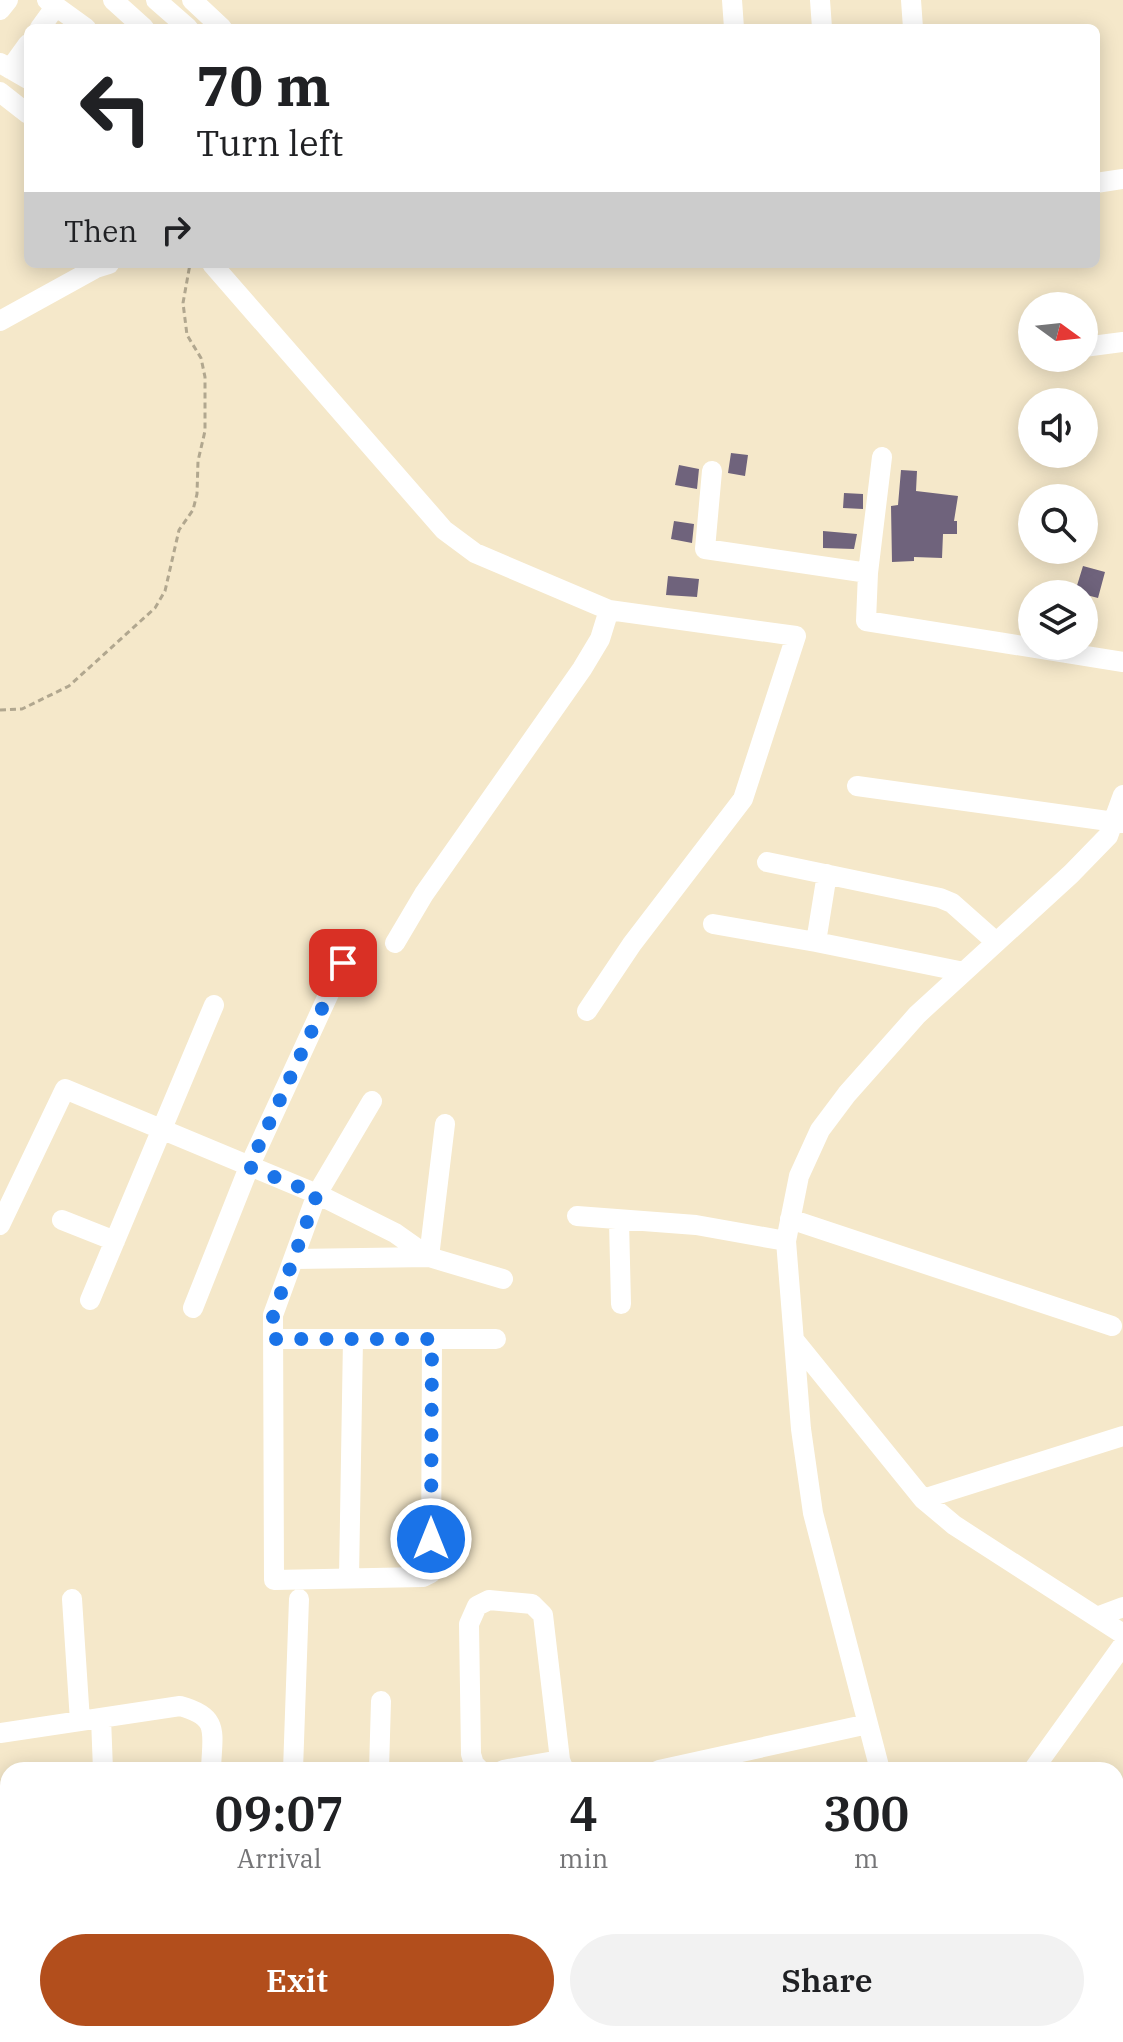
<!DOCTYPE html>
<html lang="en">
<head>
<meta charset="utf-8">
<style>
  body { margin:0; font-family:"IBM Plex Serif",serif; background:#f2f2f2; color:#202124; height:100vh; display:flex; flex-direction:column; font-size:30px; white-space:nowrap }
  * { box-sizing:border-box; margin:0 }
  p { font-size:26px; color:#757577 }
  .icon { flex:none; width:44px; height:44px; fill:none; stroke:currentColor; stroke-width:2; stroke-linecap:round; stroke-linejoin:round }
  .map { position:relative; flex:1; overflow:hidden }
  .drawer { position:absolute; left:0px; top:1762px; width:1124px; height:280px; display:flex; flex-direction:column; background:#fff; border-radius:24px 24px 0 0; box-shadow:0 4px 20px #0003 }
  .drawer>* { flex:none }
  .hud { position:absolute; left:24px; top:24px; width:1076px; height:244px; border-radius:12px; box-shadow:0 4px 20px #0003; background:#fff; color:#202124; overflow:hidden }
  .needle { width:52px; rotate:105deg }
  .fabs { position:absolute; left:1018px; top:292px; display:grid; gap:16px }
  .fabs a { display:grid; place-items:center; width:80px; height:80px; border-radius:50%; background:#fff; box-shadow:0 4px 20px #0003; font-size:40px }
  .pin { position:absolute; display:grid; place-items:center; width:68px; height:68px; color:#fff; margin:-34px; border-radius:16px; box-shadow:0 4px 12px #0006 }
  .me { position:absolute; width:88px; margin:-44px; rotate:0deg; stroke-linejoin:round; filter:drop-shadow(0 0 6px #0008) }
  .turn { display:flex; align-items:center; gap:28px; height:168px; padding:0 40px; font-size:36px }
  .turn .icon { width:104px; height:104px; stroke-width:2.5 }
  .turn b { display:block; font-size:56px; line-height:68px }
  .then { display:flex; align-items:center; height:76px; padding:0 40px; background:#0003; gap:16px; font-size:30px }
  .eta { display:flex; justify-content:space-evenly; align-items:center; height:136px; text-align:center }
  .eta b { font-size:48px; font-weight:600; line-height:56px }
  .primary-button { display:flex; gap:16px; margin-top:auto; padding:16px 40px }
  .primary-button a { flex:1; height:92px; border-radius:48px; background:#b24e1c; color:#fff; font-size:32px; font-weight:600; line-height:92px; text-align:center }
  .primary-button a+a { background:#f2f2f2; color:#202124 }
  .map>svg:first-child { display:block }
  .building { fill:#6f637c }
  .lines { fill:none; stroke-linecap:round; stroke-linejoin:round }
  .path { stroke:#b1a78f; stroke-width:3; stroke-dasharray:6 4; stroke-linecap:butt }
  .minor { stroke:#fff; stroke-width:20 }
  .route { stroke:#1a73e8; stroke-width:14; stroke-dasharray:0 25.2 }
</style>
</head>
<body>
<div class="map">
<svg width="1123" height="2042" viewBox="0 0 1123 2042">
  <rect width="100%" height="100%" fill="#f5e8ca"/>
  <path class="building" d="M731 453 748 455 745 476 728 473Z
    M679 465 699 469 697 489 675 485Z
    M901 470 917 471 916 491 958 496 954 521H957V534H943L942 558 914 557V561L892 562 891 506 898 505Z
    M844 493 863 494V509L843 508Z
    M674 521 694 524 692 543 671 539Z
    M823 531 857 534 854 549 823 548Z
    M1083 566 1105 572 1098 598 1075 592Z
    M668 576 699 579 697 597 666 595Z"/>
  <g class="lines">
    <path class="path" d="M0 710 22 709 69 686 155 608 165 591 179 530 193 510 197 494 198 461 205 431V377L201 358 187 335 183 303 190 264"/>
    <path class="minor" d="M47 0 86 28
      M113 0 144 28
      M156 0 188 28
      M192 0 222 28
      M732 0 734 28
      M820 0 822 28
      M911 0 913 28
      M0 10 8 0
      M40 28 56 6
      M0 63 28 79
      M10 69 28 44
      M0 92 28 114
      M1096 183 1123 179
      M212 264 444 530 475 553 609 610 796 636 743 799 632 944 587 1011
      M0 321 96 268 109 264
      M1084 347 1123 342
      M882 457 868 573 866 621 1123 662
      M712 471 705 549 868 573
      M857 786 1123 823
      M767 862 940 898 952 903 996 942
      M713 924 816 942 827 874
      M816 942 964 972
      M395 943 424 894 582 669 600 639 609 610
      M372 1101 317 1194 273 1315 274 1580 423 1577 431 1573 432 1339
      M577 1216 696 1225 786 1241
      M790 1219 1112 1326
      M62 1220 115 1241
      M619 1221 621 1304
      M0 1225 65 1089 317 1194 395 1233 429 1257 503 1279
      M295 1259 429 1257 445 1124
      M90 1300 214 1005
      M193 1308 249 1167 343 963
      M273 1339H496
      M795 1341 923 1499 954 1525 1123 1634
      M923 1499 1123 1436
      M349 1578 353 1339
      M72 1599 80 1721
      M1099 1616 1123 1607
      M101 1718 103 1770
      M0 1733 180 1706C221 1717 212 1733 211 1770
      M293 1770 299 1599
      M379 1770 381 1701
      M480 1770 474 1764 471 1754 469 1624 477 1606 489 1600 532 1604 543 1615 560 1760 564 1770
      M503 1770 560 1760
      M659 1770 868 1724
      M880 1770 813 1513 801 1429 786 1241 799 1176 820 1130 847 1094 917 1015 1071 874 1108 836 1123 795
      M1033 1770 1123 1645
      M0 2019 8 2017
      M939 2034 940 2042
      M969 2034 986 2042
      M148 2042V2034"/>
  </g>
  <g class="lines">
    <path class="route" d="M343 963 249 1167 317 1194 273 1315V1339H432L431 1539"/>
  </g>
</svg>
<div class="fabs">
<a><svg class="needle" viewBox="-14 -14 28 28"><path d="M0-13l5 13h-10z" fill="#e53935"/><path d="M0 13l5-13h-10z" fill="#757577"/></svg></a>
<a><svg class="icon" aria-label="sound" viewBox="0 0 24 24"><path d="M4 9h4l5-4v14l-5-4H4zM17 9q2 3 0 6"/></svg></a>
<a><svg class="icon" aria-label="search" viewBox="0 0 24 24"><circle cx="10" cy="10" r="6"/><path d="M15 15l6 6"/></svg></a>
<a><svg class="icon" aria-label="layers" viewBox="0 0 24 24"><path d="M12 4l9 5-9 5-9-5zM3 14l9 5 9-5"/></svg></a>
</div>
<div class="pin" style="left:343px;top:963px;background:#d93025"><svg class="icon" aria-label="arrive" viewBox="0 0 24 24"><path d="M6 21V4h12l-3 4 3 4H6"/></svg></div>
<svg class="me" style="left:431px;top:1539px" viewBox="-20 -20 40 40"><circle r="17" fill="#1a73e8" stroke="#fff" stroke-width="3"/><path d="M0-11L8 9 0 5-8 9z" fill="#fff"/></svg>
<div class="hud">
<div class="turn"><svg class="icon" aria-label="left" viewBox="0 0 24 24"><path d="M17 20v-9H6M10 6l-5 5 5 5"/></svg><div><b>70 m</b>Turn left</div></div>
<div class="then">Then<svg class="icon" aria-label="right" viewBox="0 0 24 24"><path d="M7 20v-9h11M14 6l5 5-5 5"/></svg></div>
</div>
<section class="drawer">
<div class="eta">
<div><b>09:07</b><p>Arrival</p></div>
<div><b>4</b><p>min</p></div>
<div><b>300</b><p>m</p></div>
</div>
<div class="primary-button"><a>Exit</a><a>Share</a></div>
</section>
</div>
</body>
</html>
